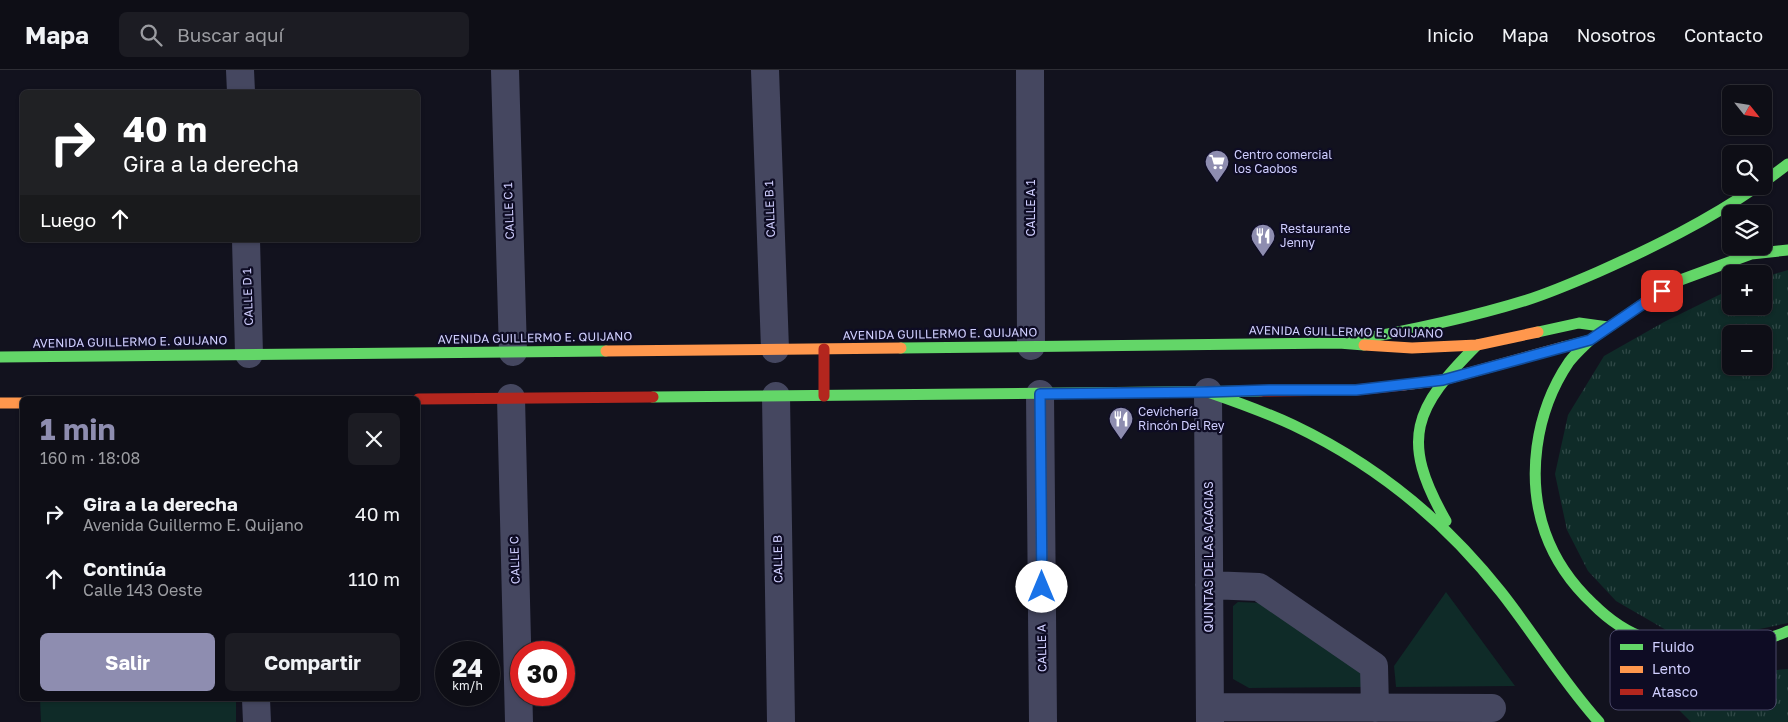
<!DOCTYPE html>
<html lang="es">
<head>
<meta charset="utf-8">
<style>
  body { margin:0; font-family:"Golos Text",sans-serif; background:#1c1c23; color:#f1f3f6; height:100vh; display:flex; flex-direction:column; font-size:19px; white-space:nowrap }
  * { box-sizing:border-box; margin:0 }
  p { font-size:16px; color:#9b9ca1 }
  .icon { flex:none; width:28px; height:28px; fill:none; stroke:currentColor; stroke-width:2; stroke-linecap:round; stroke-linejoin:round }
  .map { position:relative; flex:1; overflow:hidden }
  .sheet { position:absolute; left:20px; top:326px; width:400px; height:305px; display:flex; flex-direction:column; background:#0e0e16; border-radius:8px; box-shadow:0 1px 4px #0004,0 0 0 1px #2e2e35 }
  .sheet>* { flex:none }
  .banner { position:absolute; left:20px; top:20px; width:400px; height:152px; border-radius:8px; box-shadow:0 1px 4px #0004,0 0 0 1px #2e2e35; background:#202124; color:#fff; overflow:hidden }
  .needle { width:32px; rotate:120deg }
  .tools { position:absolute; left:1722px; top:15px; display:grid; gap:10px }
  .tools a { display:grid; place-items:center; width:50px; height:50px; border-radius:8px; background:#0e0e16; box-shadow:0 1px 4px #0004,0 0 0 1px #2e2e35; font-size:25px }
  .speed { position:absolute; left:435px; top:571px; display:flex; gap:10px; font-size:25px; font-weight:700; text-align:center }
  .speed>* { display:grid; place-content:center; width:65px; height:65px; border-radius:50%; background:#0e0e16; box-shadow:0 1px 4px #0004,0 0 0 1px #2e2e35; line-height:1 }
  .speed small { font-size:12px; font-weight:400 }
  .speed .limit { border:8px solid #d22; background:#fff; color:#111 }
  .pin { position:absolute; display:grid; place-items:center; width:42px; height:42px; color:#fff; margin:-21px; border-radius:10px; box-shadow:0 2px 8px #0006 }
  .me { position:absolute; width:55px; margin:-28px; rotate:0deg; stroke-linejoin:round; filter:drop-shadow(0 0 4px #0008) }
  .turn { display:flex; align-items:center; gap:18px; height:105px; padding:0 20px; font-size:22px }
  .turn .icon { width:65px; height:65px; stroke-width:2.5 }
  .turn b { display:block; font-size:35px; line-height:42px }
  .then { display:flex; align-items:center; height:48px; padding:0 20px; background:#0003; gap:10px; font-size:19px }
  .round { display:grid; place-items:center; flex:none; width:52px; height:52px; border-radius:8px; background:#1c1c23 }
  .summary { display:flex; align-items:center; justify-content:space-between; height:85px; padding:0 20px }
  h1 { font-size:30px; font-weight:700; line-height:38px; color:#8e8db0 }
  .primary-button { display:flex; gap:10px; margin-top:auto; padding:10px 20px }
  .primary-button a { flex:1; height:58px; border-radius:8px; background:#8e8db0; color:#fff; font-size:20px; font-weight:700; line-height:58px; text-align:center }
  .primary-button a+a { background:#1c1c23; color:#f1f3f6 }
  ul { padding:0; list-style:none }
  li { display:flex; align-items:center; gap:15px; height:65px; padding:0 20px }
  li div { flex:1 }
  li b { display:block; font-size:19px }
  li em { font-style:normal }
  header { display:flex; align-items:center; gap:30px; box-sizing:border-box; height:70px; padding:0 25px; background:#0e0e16; border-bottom:1px solid #2e2e35 }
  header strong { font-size:24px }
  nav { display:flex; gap:28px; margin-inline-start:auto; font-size:18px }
  .search { width:350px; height:45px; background:#1c1c23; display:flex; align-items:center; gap:12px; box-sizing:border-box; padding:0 18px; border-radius:8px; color:#9b9ca1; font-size:19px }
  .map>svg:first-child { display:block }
  .grass { fill:url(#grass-tufts); fill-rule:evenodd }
  .park { fill:#0f2b28 }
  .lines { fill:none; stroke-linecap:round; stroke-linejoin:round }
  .street { stroke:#454760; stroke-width:28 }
  .fast { stroke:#63d668; stroke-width:11 }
  .slow { stroke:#ff974d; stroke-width:11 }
  .jam { stroke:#b3261e; stroke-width:11 }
  .route-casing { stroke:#114b97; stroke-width:12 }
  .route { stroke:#1a73e8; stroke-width:9 }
  .labels { text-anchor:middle; stroke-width:4.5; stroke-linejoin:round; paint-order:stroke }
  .poi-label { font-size:12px; fill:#d0cfff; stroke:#0e0c24; text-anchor:start }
  .street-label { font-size:12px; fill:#d0cfff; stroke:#0e0c24 }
  .key { fill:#0e0c24; stroke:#484666; stroke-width:1 }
  .key-label { font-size:14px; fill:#d0cfff }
</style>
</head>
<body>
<header>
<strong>Mapa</strong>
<div class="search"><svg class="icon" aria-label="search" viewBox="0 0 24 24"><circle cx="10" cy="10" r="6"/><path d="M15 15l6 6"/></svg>Buscar aquí</div>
<nav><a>Inicio</a><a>Mapa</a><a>Nosotros</a><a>Contacto</a></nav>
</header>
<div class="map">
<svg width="1788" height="652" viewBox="0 0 1788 652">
  <defs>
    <pattern id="grass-tufts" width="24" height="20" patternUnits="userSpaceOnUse" patternTransform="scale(1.25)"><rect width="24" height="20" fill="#0f2b28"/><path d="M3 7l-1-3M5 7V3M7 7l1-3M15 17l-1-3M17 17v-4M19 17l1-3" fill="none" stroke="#314948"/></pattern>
  </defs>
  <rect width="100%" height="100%" fill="#12121e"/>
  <path class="grass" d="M1788 200V553L1722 567 1666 560 1616 531 1588 501 1567 460 1555 404 1568 345 1604 286 1664 252 1731 219V236H1764V207ZM1731 264H1764V296H1731Z
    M1788 599V652H1691L1650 611Z"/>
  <path class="park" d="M1446 522 1515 616 1396 617 1394 596Z
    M1238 532 1264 533 1361 603V617L1249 618 1233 609V536Z
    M40 629H236V652H41Z"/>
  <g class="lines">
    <path class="street" d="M240 0 241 22
      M505 0 513 282
      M765 0 775 279
      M1030 0 1031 276
      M246 170 249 284
      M1208 322 1210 652
      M1040 324 1043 652
      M776 326 781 652
      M511 328 519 652
      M1209 515 1259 517 1374 596 1375 638
      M256 629 257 652
      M1210 637 1492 638"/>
    <path class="fast" d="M1764 112 1788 94
      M1538 262 1579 253 1608 257
      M1590 270C1583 277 1575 284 1569 292 1552 317 1541 347 1537 377 1529 438 1548 492 1593 534 1608 549 1626 562 1647 569 1690 583 1747 579 1788 561
      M1339 273C1402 262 1466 249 1527 230 1552 222 1575 212 1598 202 1654 177 1707 151 1758 116
      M1563 277 1590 270 1675 212 1751 184 1788 180
      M901 278 1339 273 1364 275
      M0 287 606 281
      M1208 322C1237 332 1265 342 1293 355 1375 394 1445 451 1501 522 1535 565 1562 611 1599 652
      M653 327 1261 321
      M1446 451C1399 369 1414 338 1477 275"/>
    <path class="slow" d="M1364 275 1412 278 1477 275 1538 262
      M606 281 901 278
      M1403 315 1443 310 1563 277
      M0 333H22"/>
    <path class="jam" d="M824 279V326
      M1261 321 1356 320 1403 315
      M418 329 653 327"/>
  </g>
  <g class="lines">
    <defs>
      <path id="route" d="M1042 517 1040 324 1208 322 1269 320H1356L1443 310 1590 270 1662 221"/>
    </defs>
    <use href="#route" class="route-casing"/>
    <use href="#route" class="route"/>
  </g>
  <defs>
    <symbol id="supermarket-pin" viewBox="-11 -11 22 30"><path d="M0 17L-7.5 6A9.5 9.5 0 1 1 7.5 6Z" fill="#8e8db0" stroke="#0e0c24"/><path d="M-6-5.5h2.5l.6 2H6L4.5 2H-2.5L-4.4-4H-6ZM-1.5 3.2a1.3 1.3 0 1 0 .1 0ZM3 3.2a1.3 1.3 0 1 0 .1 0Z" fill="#fff"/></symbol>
    <symbol id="restaurant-pin" viewBox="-11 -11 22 30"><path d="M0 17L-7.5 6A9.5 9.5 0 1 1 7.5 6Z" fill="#8e8db0" stroke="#0e0c24"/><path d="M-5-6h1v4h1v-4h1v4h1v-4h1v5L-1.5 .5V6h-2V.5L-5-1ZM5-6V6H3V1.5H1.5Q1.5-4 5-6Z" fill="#fff"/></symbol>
  </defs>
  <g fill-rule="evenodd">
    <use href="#supermarket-pin" x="1203" y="78" width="28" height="38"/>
    <use href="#restaurant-pin" x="1249" y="152" width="28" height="38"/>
    <use href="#restaurant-pin" x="1107" y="335" width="28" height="38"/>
  </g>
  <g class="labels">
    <g class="poi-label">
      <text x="1234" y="89">Centro comercial<tspan x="1234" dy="14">los Caobos</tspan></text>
      <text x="1280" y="163">Restaurante<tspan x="1280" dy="14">Jenny</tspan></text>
      <text x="1138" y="346">Cevichería<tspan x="1138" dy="14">Rincón Del Rey</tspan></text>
    </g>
    <g class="street-label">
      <text transform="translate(1031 138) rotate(-90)" y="4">CALLE A 1</text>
      <text transform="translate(770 139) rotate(-92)" y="4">CALLE B 1</text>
      <text transform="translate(509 141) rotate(-92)" y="4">CALLE C 1</text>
      <text transform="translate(248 227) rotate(-92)" y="4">CALLE D 1</text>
      <text transform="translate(1346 262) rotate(1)" y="4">AVENIDA GUILLERMO E. QUIJANO</text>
      <text transform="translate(940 264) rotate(-1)" y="4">AVENIDA GUILLERMO E. QUIJANO</text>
      <text transform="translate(535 268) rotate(-1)" y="4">AVENIDA GUILLERMO E. QUIJANO</text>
      <text transform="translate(130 272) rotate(-1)" y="4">AVENIDA GUILLERMO E. QUIJANO</text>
      <text transform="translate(1209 487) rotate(-90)" y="4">QUINTAS DE LAS ACACIAS</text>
      <text transform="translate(778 489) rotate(-91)" y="4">CALLE B</text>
      <text transform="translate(515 490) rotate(-92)" y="4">CALLE C</text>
      <text transform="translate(1042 578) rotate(-91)" y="4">CALLE A</text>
    </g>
  </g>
  <rect x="1610" y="560" width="166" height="80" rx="8" class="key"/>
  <rect x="1620" y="574" width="23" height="6" fill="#63d668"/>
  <rect x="1620" y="596" width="23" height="7" fill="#ff974d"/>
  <rect x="1620" y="619" width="23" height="6" fill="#b3261e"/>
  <g class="key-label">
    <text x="1652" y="582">Fluido</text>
    <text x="1652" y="604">Lento</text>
    <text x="1652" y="627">Atasco</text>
  </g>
</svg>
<div class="tools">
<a><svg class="needle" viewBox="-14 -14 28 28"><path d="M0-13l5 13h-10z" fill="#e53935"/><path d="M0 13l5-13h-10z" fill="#9b9ca1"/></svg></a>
<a><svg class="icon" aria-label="search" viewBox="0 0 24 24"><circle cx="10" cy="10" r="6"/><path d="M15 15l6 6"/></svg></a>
<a><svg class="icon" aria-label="layers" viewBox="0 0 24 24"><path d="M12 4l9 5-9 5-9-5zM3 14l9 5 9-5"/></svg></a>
<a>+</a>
<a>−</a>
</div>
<div class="speed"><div>24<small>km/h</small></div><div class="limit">30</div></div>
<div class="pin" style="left:1662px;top:221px;background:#d93025"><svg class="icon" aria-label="arrive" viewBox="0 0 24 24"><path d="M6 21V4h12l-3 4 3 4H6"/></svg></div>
<svg class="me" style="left:1042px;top:517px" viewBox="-20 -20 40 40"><circle r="19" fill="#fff"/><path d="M0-13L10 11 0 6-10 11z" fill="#1a73e8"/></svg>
<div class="banner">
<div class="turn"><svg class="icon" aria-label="right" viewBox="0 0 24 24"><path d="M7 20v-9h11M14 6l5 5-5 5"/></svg><div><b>40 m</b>Gira a la derecha</div></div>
<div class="then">Luego<svg class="icon" aria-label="ahead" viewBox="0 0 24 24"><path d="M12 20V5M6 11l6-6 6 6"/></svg></div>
</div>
<section class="sheet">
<div class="summary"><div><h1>1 min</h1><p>160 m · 18:08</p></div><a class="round"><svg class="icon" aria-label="close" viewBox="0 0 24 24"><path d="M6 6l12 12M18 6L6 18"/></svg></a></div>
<ul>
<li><svg class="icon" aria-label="right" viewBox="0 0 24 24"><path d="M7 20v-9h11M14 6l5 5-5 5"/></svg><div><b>Gira a la derecha</b><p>Avenida Guillermo E. Quijano</p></div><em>40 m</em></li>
<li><svg class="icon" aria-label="ahead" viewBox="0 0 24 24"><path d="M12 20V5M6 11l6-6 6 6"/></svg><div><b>Continúa</b><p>Calle 143 Oeste</p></div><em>110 m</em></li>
</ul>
<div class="primary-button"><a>Salir</a><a>Compartir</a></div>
</section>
</div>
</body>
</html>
